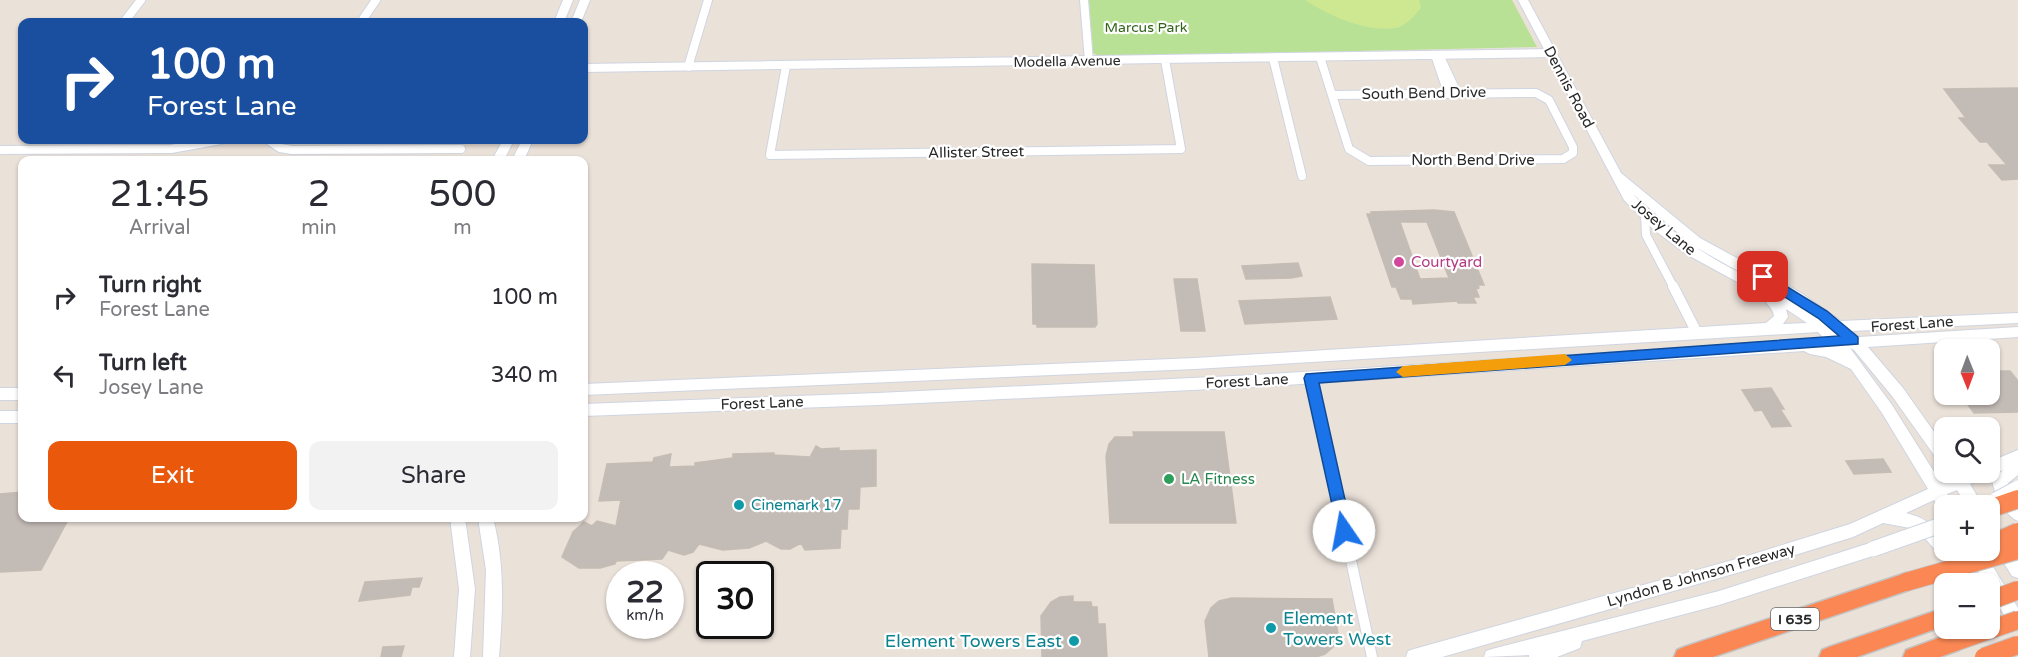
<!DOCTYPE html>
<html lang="en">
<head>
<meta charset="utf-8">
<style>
  body { margin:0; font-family:"Varela Round",sans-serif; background:#f2f2f3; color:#2b2b33; height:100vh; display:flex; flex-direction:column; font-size:22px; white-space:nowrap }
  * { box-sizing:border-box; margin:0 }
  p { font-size:20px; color:#7c7c81 }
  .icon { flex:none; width:33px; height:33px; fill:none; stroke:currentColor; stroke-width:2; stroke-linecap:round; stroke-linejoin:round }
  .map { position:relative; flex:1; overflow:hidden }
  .sheet { position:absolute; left:18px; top:156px; width:570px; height:366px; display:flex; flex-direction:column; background:#fff; border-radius:12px; box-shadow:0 2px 4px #0004 }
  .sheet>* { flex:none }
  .top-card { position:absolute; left:18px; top:18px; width:570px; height:126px; border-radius:12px; box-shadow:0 2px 4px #0004; background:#1a4fa0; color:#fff; overflow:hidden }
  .needle { width:39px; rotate:179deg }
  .fabs { position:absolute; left:1934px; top:339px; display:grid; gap:12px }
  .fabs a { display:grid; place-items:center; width:66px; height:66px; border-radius:12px; background:#fff; box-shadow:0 2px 4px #0004; font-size:30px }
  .speed { position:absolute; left:606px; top:561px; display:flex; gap:12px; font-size:30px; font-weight:700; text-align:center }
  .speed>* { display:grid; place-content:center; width:78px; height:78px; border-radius:50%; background:#fff; box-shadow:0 2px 4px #0004; line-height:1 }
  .speed small { font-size:15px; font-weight:400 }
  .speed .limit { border:3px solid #111; border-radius:9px; background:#fff; color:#111 }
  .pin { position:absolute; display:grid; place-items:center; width:51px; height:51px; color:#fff; margin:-26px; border-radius:12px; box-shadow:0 3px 9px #0006 }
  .me { position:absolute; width:66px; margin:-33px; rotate:348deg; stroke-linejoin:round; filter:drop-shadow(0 0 4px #0008) }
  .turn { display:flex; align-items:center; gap:21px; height:126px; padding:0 30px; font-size:27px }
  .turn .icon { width:78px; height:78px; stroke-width:2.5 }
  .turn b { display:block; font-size:42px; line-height:51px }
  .eta { display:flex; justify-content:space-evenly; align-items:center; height:102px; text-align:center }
  .eta b { font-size:36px; font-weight:600; line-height:42px }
  .button { display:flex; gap:12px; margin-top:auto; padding:12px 30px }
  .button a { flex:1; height:69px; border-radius:12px; background:#ea580c; color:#fff; font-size:24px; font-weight:600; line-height:69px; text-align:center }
  .button a+a { background:#f2f2f3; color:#2b2b33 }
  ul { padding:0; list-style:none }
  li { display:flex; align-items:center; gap:18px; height:78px; padding:0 30px }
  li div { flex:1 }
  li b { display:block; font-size:22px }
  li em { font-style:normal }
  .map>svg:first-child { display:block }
  .green { fill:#b9e196 }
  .pitch { fill:#cee892 }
  .building { fill:#c3bbb6; stroke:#c5bdb3; stroke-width:1.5; fill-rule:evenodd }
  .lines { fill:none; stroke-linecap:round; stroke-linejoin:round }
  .street-far1-casing { stroke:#cfd5e1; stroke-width:10 }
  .street-casing { stroke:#cfd5e1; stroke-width:12 }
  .secondary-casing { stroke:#cfd5e1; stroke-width:2 }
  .highway-casing { stroke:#c3c3c3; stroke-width:3 }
  .street-far1 { stroke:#fff; stroke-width:8 }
  .street { stroke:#fff; stroke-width:10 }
  .secondary { fill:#fff; fill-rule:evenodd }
  .highway { fill:#fb8854; fill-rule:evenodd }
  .secondary-bridge-casing { stroke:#cfd5e1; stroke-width:17; stroke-linecap:butt }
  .highway-bridge-casing { stroke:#c3c3c3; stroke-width:20; stroke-linecap:butt }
  .secondary-bridge { stroke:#fff; stroke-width:15 }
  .highway-bridge { stroke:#fb8854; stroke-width:18 }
  .route { fill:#1a73e8; stroke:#114b97; stroke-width:1.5 }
  .slow { fill:#f59e0b }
  .hotel-dot { fill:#d1479c; stroke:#fff; stroke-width:2 }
  .leisure-dot { fill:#2e9e5b; stroke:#fff; stroke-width:2 }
  .culture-dot { fill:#0f9aa8; stroke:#fff; stroke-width:2 }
  .labels { text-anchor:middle; stroke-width:4.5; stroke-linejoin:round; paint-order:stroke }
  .far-park-label { font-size:14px; fill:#32631a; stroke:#fff }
  .far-street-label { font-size:14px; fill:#282828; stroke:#fff }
  .shield { fill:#fff; stroke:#686868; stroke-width:1.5 }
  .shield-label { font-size:14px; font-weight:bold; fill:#282828 }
  .street-label { font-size:15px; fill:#282828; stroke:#fff }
  .hotel-label { font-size:15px; fill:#b23c85; stroke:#fff; text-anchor:start }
  .leisure-label { font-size:15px; fill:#27864d; stroke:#fff; text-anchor:start }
  .culture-label { font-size:15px; fill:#0d838f; stroke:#fff; text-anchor:start }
  .near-culture-label { font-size:18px; fill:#0d838f; stroke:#fff; text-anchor:start }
</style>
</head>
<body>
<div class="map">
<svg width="2018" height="657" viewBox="0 0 2018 657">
  <rect width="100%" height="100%" fill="#eae1d9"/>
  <path class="green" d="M1089 0H1512L1537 47 1101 57 1093 53Z"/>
  <path class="pitch" d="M1305 0H1419L1421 8C1415 15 1405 27 1395 28 1364 32 1330 16 1305 0Z"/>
  <path class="building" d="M2018 88V179L2002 180 1989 165H2007L1987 142H1980L1959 118H1966L1944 89Z
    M1434 210 1454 212 1484 285H1478L1479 288 1476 289 1479 297H1473L1476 303H1458L1457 301 1413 304 1412 299H1401L1396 287H1392L1367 214H1372L1371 212ZM1400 222H1427L1449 278 1420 279Z
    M1298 263 1302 276 1291 278 1246 279 1242 266Z
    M1032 264 1094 265 1097 324 1095 327H1037V324H1033Z
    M1174 279H1197L1205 331H1181Z
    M1330 297 1337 319 1245 324 1239 301Z
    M1989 371H2010L2018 381V412L1974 413 1960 394H1989Z
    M1771 388 1784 409H1780L1791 426 1772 427 1762 410 1755 411 1742 390Z
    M1133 432H1224L1236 523H1110L1106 456 1109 444 1115 437H1134Z
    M816 446 821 449 839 448V451L876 450V486L860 487 859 509H848L847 529H841L840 548 805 550 801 543 790 549H781L766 541 749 548 723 550 699 544 693 552 684 555 668 550 662 559 616 561 615 564 600 568H579L562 557 573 532 584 522 592 526 597 521 616 526 621 500 599 501 607 464 653 462 654 458 671 454 669 467 695 466V463L733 458V454L774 453V455L810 457Z
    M1883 459 1891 472 1854 474 1846 461Z
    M22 492V518H69L41 570 0 572V494Z
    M422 578 419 587H412L410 595 359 601 365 582Z
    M1073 596V602H1091L1092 607H1097L1098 624H1105L1107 657H1042L1041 616 1051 602 1060 597Z
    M1232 598 1332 599 1338 634 1333 647 1325 654 1316 657H1209L1205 621 1211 608 1219 601Z
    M404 646 401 657H381L383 647Z"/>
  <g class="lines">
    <defs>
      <path id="street-far1" d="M1084 0 1089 61
        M124 22 141 0
        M361 22 376 0
        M1435 55 1442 61 1457 93
        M1435 55 1448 93
        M1320 57 1349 149 1369 161 1563 159 1573 153V147L1549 100 1536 93 1333 95
        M1273 58 1302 176
        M786 66 770 155 1181 149 1165 60
        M688 67 708 0
        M584 68 1551 53
        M268 140 280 148 292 150 461 149
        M0 150 171 149 221 140
        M1645 215 1646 235 1674 288"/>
      <path id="street" d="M1673 286 1697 333
        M1311 377 1372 657"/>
      <path id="secondary" d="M563 0H573L564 22H554Z
        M580 0H590L581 22H571Z
        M1518 0H1528L1621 173 1700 238 1801 293 1841 321 2018 313V323L1852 331 1859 337 2018 327V337L1868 347 1903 388 1944 446V464L1939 462 1892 396 1854 350 1850 348 1892 405 1941 483 1950 479 1947 472H1989V462L2018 450V475L2008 483V488L2018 502V521C2005 516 1994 493 1992 480L2003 470 1970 484 1983 506H1967L1957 490 1947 494 1953 506H1944V512L1941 511 1934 500 1906 513C1922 517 1933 524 1944 536V550H1954L1973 584H1956L1939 554 1921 534 1910 528 1883 523 1853 537 1747 570 1442 657H1406L1408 651 1414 649 1747 556 1850 524 1928 489 1882 413 1851 369 1826 357 1810 354 1804 351 1254 387 878 405 584 416V404L878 393 1254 375 1825 339 1818 332 1195 369 584 395V384L1195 358 1766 323 1774 316C1773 307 1764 303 1763 296L1686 254 1653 229 1624 200ZM1633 194 1692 245 1752 279C1707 257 1667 231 1633 194ZM1786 309 1807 323 1783 324 1788 317Z
        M503 140H514L504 160H492Z
        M522 140H533L524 160H512Z
        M0 388H22V400H0Z
        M0 411H22V423H0Z
        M450 518H465L475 589 470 657H454L459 589Z
        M478 518H493C505 564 503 610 499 657H483L486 570Z
        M1989 518 1994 520 2018 557V578L2012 576 1989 539Z
        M1873 542 1879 544 1881 549 1879 554 1719 605 1582 641 1580 648 1557 657H1529V655L1484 657 1486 651 1492 649 1719 591Z
        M1966 550H1983L2018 608V631L2012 628 1989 590V584H1985Z"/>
      <path id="highway" d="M1906 573 1913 576 1916 582 1913 588 1906 591 1713 657H1674L1677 650 1684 647Z
        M1944 608V626L1857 657H1819L1822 650 1829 647Z
        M1952 633 1959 636 1962 643 1959 650 1940 657H1903L1906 650Z"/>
    </defs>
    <use href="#street-far1" class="street-far1-casing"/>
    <use href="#street" class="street-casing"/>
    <use href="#secondary" class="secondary-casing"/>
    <use href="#highway" class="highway-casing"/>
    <use href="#street-far1" class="street-far1"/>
    <use href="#street" class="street"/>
    <use href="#secondary" class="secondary"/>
    <use href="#highway" class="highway"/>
    <defs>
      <path id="secondary-bridge" d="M1996 500 2018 488
        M1873 549 1944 524"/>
      <path id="highway-bridge" d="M1989 509 2018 499
        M1989 545 2018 532
        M1906 582 2018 550
        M1989 601 2018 590
        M1952 643 2018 620
        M1984 657 2018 645"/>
    </defs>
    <use href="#secondary-bridge" class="secondary-bridge-casing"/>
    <use href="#highway-bridge" class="highway-bridge-casing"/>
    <use href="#secondary-bridge" class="secondary-bridge"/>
    <use href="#highway-bridge" class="highway-bridge"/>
  </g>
  <path class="route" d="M1763 272 1827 311 1858 337V344L1319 383 1352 531 1350 536H1339L1304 378 1306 374 1839 336 1818 318 1758 280V273Z"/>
  <path class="slow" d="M1565 354 1572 360 1565 365 1403 377 1396 372 1403 366Z"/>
  <circle class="hotel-dot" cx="1399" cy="262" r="6"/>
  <circle class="leisure-dot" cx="1169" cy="479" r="6"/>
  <g class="culture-dot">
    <circle cx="739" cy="505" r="6"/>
    <circle cx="1271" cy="628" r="6"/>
    <circle cx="1074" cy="641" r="6"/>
  </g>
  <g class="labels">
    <g class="far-park-label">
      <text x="1146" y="32">Marcus Park</text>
    </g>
    <g class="far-street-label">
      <text transform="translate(1067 61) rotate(-1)" y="5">Modella Avenue</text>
    </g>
    <rect class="shield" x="1771" y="608" width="48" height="22" rx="4.5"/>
    <g class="shield-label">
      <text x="1795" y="624">I 635</text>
    </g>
    <g class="street-label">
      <text transform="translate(1569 87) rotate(62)" y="5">Dennis Road</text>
      <text transform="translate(1424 93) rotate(-1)" y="5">South Bend Drive</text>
      <text transform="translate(976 152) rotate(-1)" y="5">Allister Street</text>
      <text x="1473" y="165">North Bend Drive</text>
      <text transform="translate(1664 227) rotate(40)" y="5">Josey Lane</text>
      <text transform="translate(1912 324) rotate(-4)" y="5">Forest Lane</text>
      <text transform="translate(1247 381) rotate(-3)" y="5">Forest Lane</text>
      <text transform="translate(762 403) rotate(-2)" y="5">Forest Lane</text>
      <text transform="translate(1701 575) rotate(-16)" y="5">Lyndon B Johnson Freeway</text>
    </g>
    <g class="hotel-label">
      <text x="1411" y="267">Courtyard</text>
    </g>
    <g class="leisure-label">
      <text x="1181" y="484">LA Fitness</text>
    </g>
    <g class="culture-label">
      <text x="751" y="510">Cinemark 17</text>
    </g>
    <g class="near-culture-label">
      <text x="1283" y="624">Element<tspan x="1283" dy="21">Towers West</tspan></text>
      <text x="1062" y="647" text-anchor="end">Element Towers East</text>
    </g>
  </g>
</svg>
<div class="fabs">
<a><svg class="needle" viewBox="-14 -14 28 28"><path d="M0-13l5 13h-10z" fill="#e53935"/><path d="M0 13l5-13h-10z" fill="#7c7c81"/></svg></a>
<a><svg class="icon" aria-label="search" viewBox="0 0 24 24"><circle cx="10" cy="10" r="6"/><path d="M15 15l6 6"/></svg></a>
<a>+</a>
<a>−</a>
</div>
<div class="speed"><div>22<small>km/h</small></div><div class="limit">30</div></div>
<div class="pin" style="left:1763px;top:277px;background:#d93025"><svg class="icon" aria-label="arrive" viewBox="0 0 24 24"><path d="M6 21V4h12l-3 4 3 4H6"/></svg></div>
<svg class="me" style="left:1344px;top:531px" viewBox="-20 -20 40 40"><circle r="19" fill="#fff"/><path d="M0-13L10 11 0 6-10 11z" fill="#1a73e8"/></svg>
<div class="top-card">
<div class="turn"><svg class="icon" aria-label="right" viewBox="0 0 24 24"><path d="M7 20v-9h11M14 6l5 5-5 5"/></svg><div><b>100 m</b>Forest Lane</div></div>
</div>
<section class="sheet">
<div class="eta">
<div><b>21:45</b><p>Arrival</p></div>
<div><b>2</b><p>min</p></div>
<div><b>500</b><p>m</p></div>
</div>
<ul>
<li><svg class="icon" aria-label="right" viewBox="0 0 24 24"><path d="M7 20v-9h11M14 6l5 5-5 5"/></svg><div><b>Turn right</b><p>Forest Lane</p></div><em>100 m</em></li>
<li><svg class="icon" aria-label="left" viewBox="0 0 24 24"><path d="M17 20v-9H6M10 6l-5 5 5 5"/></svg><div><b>Turn left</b><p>Josey Lane</p></div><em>340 m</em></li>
</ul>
<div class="button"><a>Exit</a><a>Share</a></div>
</section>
</div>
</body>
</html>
